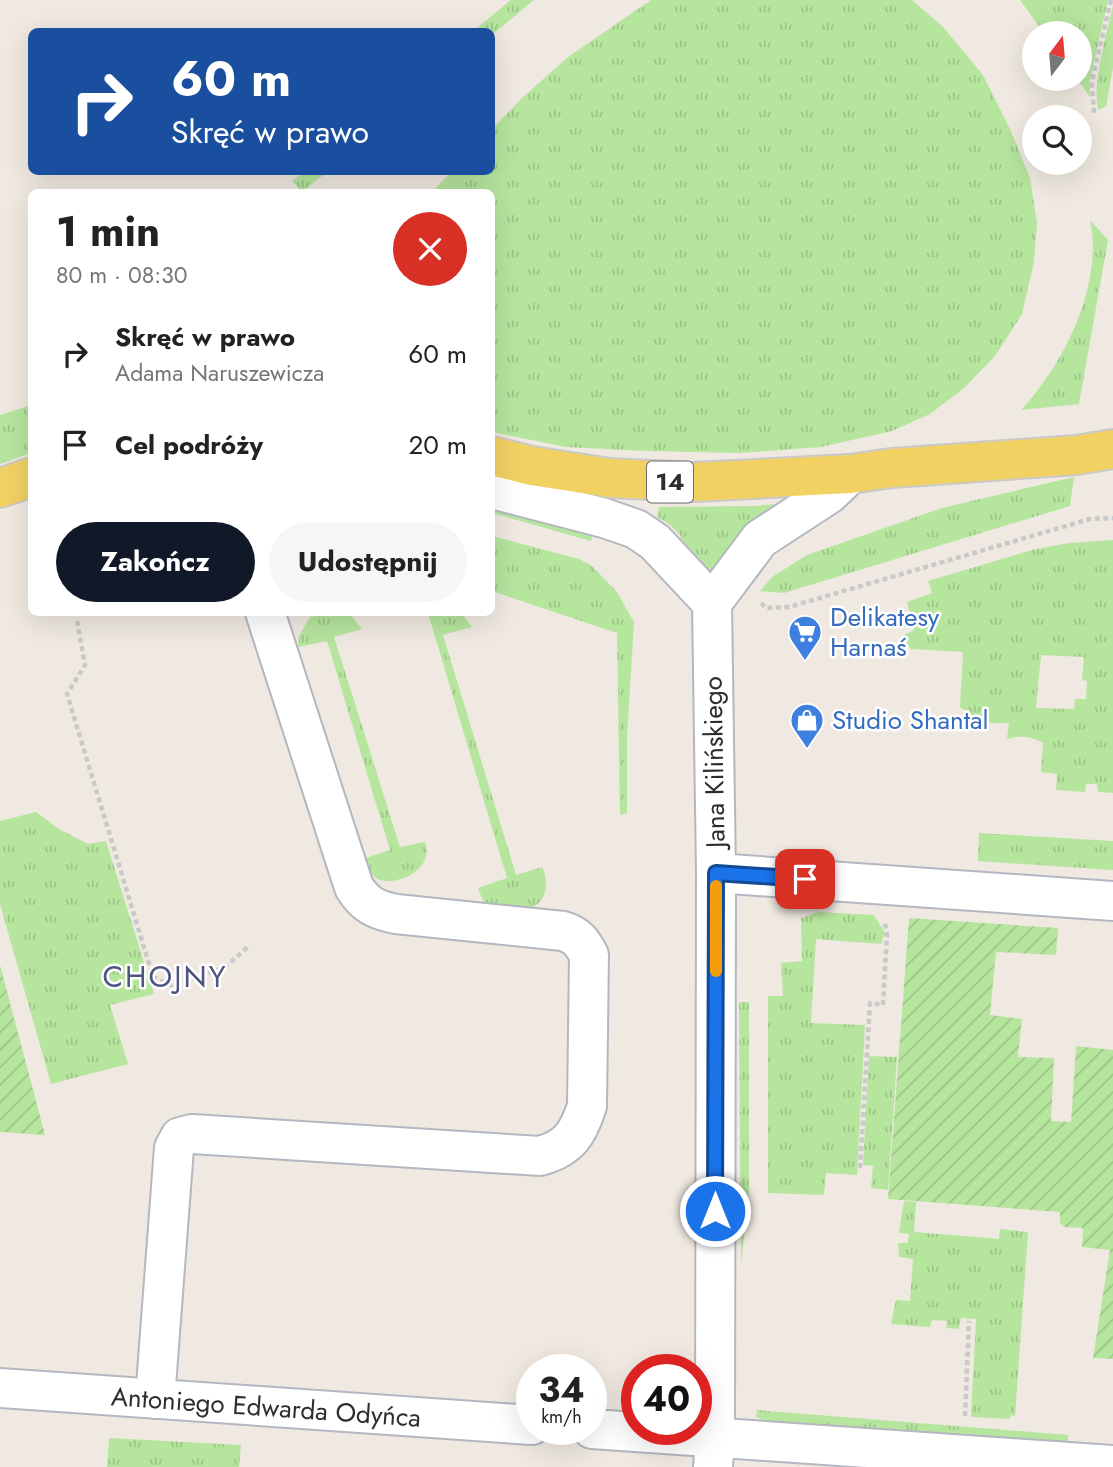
<!DOCTYPE html>
<html lang="pl">
<head>
<meta charset="utf-8">
<style>
  body { margin:0; font-family:Jost,sans-serif; background:#f6f6f6; color:#222; height:100vh; display:flex; flex-direction:column; font-size:26px; white-space:nowrap }
  * { box-sizing:border-box; margin:0 }
  p { font-size:23px; color:#767676 }
  .icon { flex:none; width:38px; height:38px; fill:none; stroke:currentColor; stroke-width:2; stroke-linecap:round; stroke-linejoin:round }
  .map { position:relative; flex:1; overflow:hidden }
  .side { position:absolute; left:28px; top:189px; width:467px; height:427px; display:flex; flex-direction:column; background:#fff; border-radius:10px; box-shadow:0 7px 28px #0002 }
  .side>* { flex:none }
  .top-card { position:absolute; left:28px; top:28px; width:467px; height:147px; border-radius:10px; box-shadow:0 7px 28px #0002; background:#1a4fa0; color:#fff; overflow:hidden }
  .needle { width:46px; rotate:16deg }
  .controls { position:absolute; left:1022px; top:21px; display:grid; gap:14px }
  .controls a { display:grid; place-items:center; width:70px; height:70px; border-radius:50%; background:#fff; box-shadow:0 7px 28px #0002; font-size:35px }
  .speed { position:absolute; left:516px; top:1354px; display:flex; gap:14px; font-size:35px; font-weight:700; text-align:center }
  .speed>* { display:grid; place-content:center; width:91px; height:91px; border-radius:50%; background:#fff; box-shadow:0 7px 28px #0002; line-height:1 }
  .speed small { font-size:18px; font-weight:400 }
  .speed .limit { border:10px solid #d22; background:#fff; color:#111 }
  .pin { position:absolute; display:grid; place-items:center; width:60px; height:60px; color:#fff; margin:-30px; border-radius:14px; box-shadow:0 4px 10px #0006 }
  .me { position:absolute; width:77px; margin:-38px; rotate:0deg; stroke-linejoin:round; filter:drop-shadow(0 0 5px #0008) }
  .turn { display:flex; align-items:center; gap:24px; height:147px; padding:0 28px; font-size:32px }
  .turn .icon { width:91px; height:91px; stroke-width:2.5 }
  .turn b { display:block; font-size:49px; line-height:60px }
  .round { display:grid; place-items:center; flex:none; width:74px; height:74px; border-radius:37px; background:#f6f6f6 }
  .headline { display:flex; align-items:center; justify-content:space-between; height:119px; padding:0 28px }
  h1 { font-size:42px; font-weight:700; line-height:52px }
  .primary-button { display:flex; gap:14px; margin-top:auto; padding:14px 28px }
  .primary-button a { flex:1; height:80px; border-radius:42px; background:#111827; color:#fff; font-size:28px; font-weight:700; line-height:80px; text-align:center }
  .primary-button a+a { background:#f6f6f6; color:#222 }
  ul { padding:0; list-style:none }
  li { display:flex; align-items:center; gap:21px; height:91px; padding:0 28px }
  li div { flex:1 }
  li b { display:block; font-size:26px }
  li em { font-style:normal }
  .map>svg:first-child { display:block }
  .grass { fill:url(#grass-tufts); fill-rule:evenodd }
  .garden { fill:url(#garden-furrows) }
  .lines { fill:none; stroke-linecap:round; stroke-linejoin:round }
  .minor-casing { stroke:#b4b7c1; stroke-width:42 }
  .major-casing { stroke:#c9c9c9; stroke-width:42 }
  .path { stroke:#c9c9c9; stroke-width:4.5; stroke-dasharray:5 3.5; stroke-linecap:butt }
  .minor { stroke:#fff; stroke-width:38 }
  .major { stroke:#f2d163; stroke-width:38 }
  .route-casing { stroke:#114b97; stroke-width:18 }
  .route { stroke:#1a73e8; stroke-width:12 }
  .slow { stroke:#f59e0b; stroke-width:12 }
  .labels { text-anchor:middle; stroke-width:5; stroke-linejoin:round; paint-order:stroke }
  .shield { fill:#fff; stroke:#6d6d6d; stroke-width:2 }
  .shield-label { font-size:24px; font-weight:bold; fill:#2e2e2e }
  .shop-label { font-size:26px; fill:#366cbe; stroke:#fff; text-anchor:start }
  .street-label { font-size:26px; fill:#2e2e2e; stroke:#fff }
  .quarter-label { font-size:30px; letter-spacing:2px; fill:#4d5680; stroke:#fff }
</style>
</head>
<body>
<div class="map">
<svg width="1113" height="1467" viewBox="0 0 1113 1467">
  <defs>
    <pattern id="grass-tufts" width="24" height="20" patternUnits="userSpaceOnUse" patternTransform="scale(1.75)"><rect width="24" height="20" fill="#b6e59e"/><path d="M3 7l-1-3M5 7V3M7 7l1-3M15 17l-1-3M17 17v-4M19 17l1-3" fill="none" stroke="#9dc588"/></pattern>
    <pattern id="garden-furrows" width="10" height="10" patternUnits="userSpaceOnUse" patternTransform="scale(1.75)"><rect width="10" height="10" fill="#b6e59e"/><path d="M-1 1l2-2M0 10L10 0M9 11l2-2" fill="none" stroke="#9dc588"/></pattern>
  </defs>
  <rect width="100%" height="100%" fill="#efe9e1"/>
  <path class="grass" d="M511 0H534L492 35V32L473 31Z
    M651 0H912L943 27 983 75 1010 129 1030 178 1037 223 1034 262 1022 314 995 356 963 389 930 414 892 431 821 447 739 453 647 451 566 447 492 432V192H432L451 172H492V129L522 98 568 57Z
    M1020 0H1108L1090 80V97L1077 79H1080V33H1044Z
    M1113 5V68L1106 106 1099 110C1090 92 1108 28 1113 5Z
    M303 172H327L302 192 292 181Z
    M1090 220 1108 240 1079 404 1021 410C1064 364 1104 284 1090 220Z
    M31 405V453L0 464V415Z
    M1074 477 1070 506 784 593 760 591 772 577 807 555 942 508Z
    M492 501 594 529 591 541 492 513Z
    M796 502 712 584 680 540 681 536 669 524 657 517 659 507 755 506Z
    M492 536 579 559 591 565 617 592 634 622 627 737V813L620 815 617 633 492 591Z
    M1113 540V793L1098 792 1097 784H1086L1085 792 1056 790 1057 774 1041 772 1043 743C1031 736 1021 735 1007 739L1009 723H984L960 707 963 652 910 649 904 635 914 630 907 602 932 593 928 581 1032 550 1069 543ZM1041 655 1084 657 1082 680 1087 681 1086 699H1075L1074 709 1036 708Z
    M327 613 350 614 362 629 334 637 400 847 425 842C434 865 407 882 386 881 374 881 367 869 363 859L390 850 327 641 298 647 299 636 310 617Z
    M428 613H461L472 627 443 635 516 875 542 867C550 883 547 905 526 909 515 912 502 910 491 910L483 901 478 888 507 878Z
    M36 812 59 829 88 844 106 841 154 994 110 1005 128 1064 51 1084 0 904V821Z
    M979 833 1113 841V870L978 861Z
    M819 912 874 915 885 933 881 944 816 939 811 1023 865 1025 857 1175 826 1173 824 1195 768 1193V996H783L781 963 802 961 801 918Z
    M739 1002H749V1192L741 1264Z
    M869 1056 897 1057 888 1190 871 1188 873 1166 863 1165Z
    M904 1201 916 1202 914 1232 999 1239 1000 1229 1028 1232 1015 1416 1010 1415V1419L971 1417 976 1319 961 1318 959 1329 946 1328 947 1321 932 1320 930 1327 891 1324 896 1300 910 1301 913 1259 899 1257 898 1243H908L909 1234 899 1233Z
    M757 1410 1068 1435V1442L767 1421 756 1417Z
    M109 1438 241 1445 239 1467H107Z"/>
  <path class="garden" d="M909 918 1058 928 1056 955 996 952 990 1015 1022 1019 1018 1057 1054 1058 1051 1121 1071 1122 1076 1046 1113 1050V1359L1093 1358 1110 1250 1082 1247 1083 1228 1065 1227 1060 1223V1212L888 1199Z
    M0 965 45 1135 0 1132Z"/>
  <g class="lines">
    <defs>
      <path id="minor" d="M492 489 604 518 636 529 655 542 712 603
        M716 873 1113 901
        M0 1388 532 1425
        M155 1399 174 1148 180 1137 192 1134 540 1156C569 1148 578 1134 587 1106L589 955C582 942 577 935 563 931L396 914C376 910 365 905 354 887L265 612
        M592 1429 1113 1465
        M713 1467 715 1438 716 873 712 603 760 539 829 494 850 474"/>
      <path id="major" d="M492 456 532 466 609 478 694 482 850 474 892 468 1077 455 1113 449
        M0 488 32 477"/>
    </defs>
    <use href="#minor" class="minor-casing"/>
    <use href="#major" class="major-casing"/>
    <path class="path" d="M1094 113 1092 81 1111 0
      M761 603 766 608 789 607 1090 519 1113 518
      M77 621 85 665 67 694 153 977 171 985 224 968 250 945
      M860 1168 870 1003 883 1005 887 934 885 924
      M965 1416 969 1321"/>
    <use href="#minor" class="minor"/>
    <use href="#major" class="major"/>
  </g>
  <g class="lines">
    <defs>
      <path id="route" d="M715 1211 716 873 805 879"/>
    </defs>
    <use href="#route" class="route-casing"/>
    <use href="#route" class="route"/>
    <path class="slow" d="M716 886V971"/>
  </g>
  <defs>
    <symbol id="supermarket-pin" viewBox="-11 -11 22 30"><path d="M0 17L-7.5 6A9.5 9.5 0 1 1 7.5 6Z" fill="#3f7fe0" stroke="#fff"/><path d="M-6-5.5h2.5l.6 2H6L4.5 2H-2.5L-4.4-4H-6ZM-1.5 3.2a1.3 1.3 0 1 0 .1 0ZM3 3.2a1.3 1.3 0 1 0 .1 0Z" fill="#fff"/></symbol>
    <symbol id="shop-pin" viewBox="-11 -11 22 30"><path d="M0 17L-7.5 6A9.5 9.5 0 1 1 7.5 6Z" fill="#3f7fe0" stroke="#fff"/><path d="M-5-2.5h2.3a2.7 3.5 0 0 1 5.4 0H5L5.5 6h-11ZM-1.5-2.5h3a1.5 2.3 0 0 0-3 0Z" fill="#fff"/></symbol>
  </defs>
  <g fill-rule="evenodd">
    <use href="#supermarket-pin" x="786" y="613" width="38" height="52"/>
    <use href="#shop-pin" x="788" y="701" width="38" height="52"/>
  </g>
  <g class="labels">
    <rect class="shield" x="647" y="461.5" width="46" height="41" rx="5"/>
    <g class="shield-label">
      <text x="670" y="490">14</text>
    </g>
    <g class="shop-label">
      <text x="830" y="626">Delikatesy<tspan x="830" dy="30">Harnaś</tspan></text>
      <text x="832" y="729">Studio Shantal</text>
    </g>
    <g class="street-label">
      <text transform="translate(714 762) rotate(-91)" y="9">Jana Kilińskiego</text>
      <text transform="translate(266 1407) rotate(4)" y="9">Antoniego Edwarda Odyńca</text>
    </g>
    <g class="quarter-label">
      <text x="165" y="987">CHOJNY</text>
    </g>
  </g>
</svg>
<div class="controls">
<a><svg class="needle" viewBox="-14 -14 28 28"><path d="M0-13l5 13h-10z" fill="#e53935"/><path d="M0 13l5-13h-10z" fill="#767676"/></svg></a>
<a><svg class="icon" aria-label="search" viewBox="0 0 24 24"><circle cx="10" cy="10" r="6"/><path d="M15 15l6 6"/></svg></a>
</div>
<div class="speed"><div>34<small>km/h</small></div><div class="limit">40</div></div>
<div class="pin" style="left:805px;top:879px;background:#d93025"><svg class="icon" aria-label="arrive" viewBox="0 0 24 24"><path d="M6 21V4h12l-3 4 3 4H6"/></svg></div>
<svg class="me" style="left:715px;top:1211px" viewBox="-20 -20 40 40"><circle r="17" fill="#1a73e8" stroke="#fff" stroke-width="3"/><path d="M0-11L8 9 0 5-8 9z" fill="#fff"/></svg>
<div class="top-card">
<div class="turn"><svg class="icon" aria-label="right" viewBox="0 0 24 24"><path d="M7 20v-9h11M14 6l5 5-5 5"/></svg><div><b>60 m</b>Skręć w prawo</div></div>
</div>
<section class="side">
<div class="headline"><div><h1>1 min</h1><p>80 m · 08:30</p></div><a class="round" style="background:#d93025;color:#fff"><svg class="icon" aria-label="close" viewBox="0 0 24 24"><path d="M6 6l12 12M18 6L6 18"/></svg></a></div>
<ul>
<li><svg class="icon" aria-label="right" viewBox="0 0 24 24"><path d="M7 20v-9h11M14 6l5 5-5 5"/></svg><div><b>Skręć w prawo</b><p>Adama Naruszewicza</p></div><em>60 m</em></li>
<li><svg class="icon" aria-label="arrive" viewBox="0 0 24 24"><path d="M6 21V4h12l-3 4 3 4H6"/></svg><div><b>Cel podróży</b></div><em>20 m</em></li>
</ul>
<div class="primary-button"><a>Zakończ</a><a>Udostępnij</a></div>
</section>
</div>
</body>
</html>
